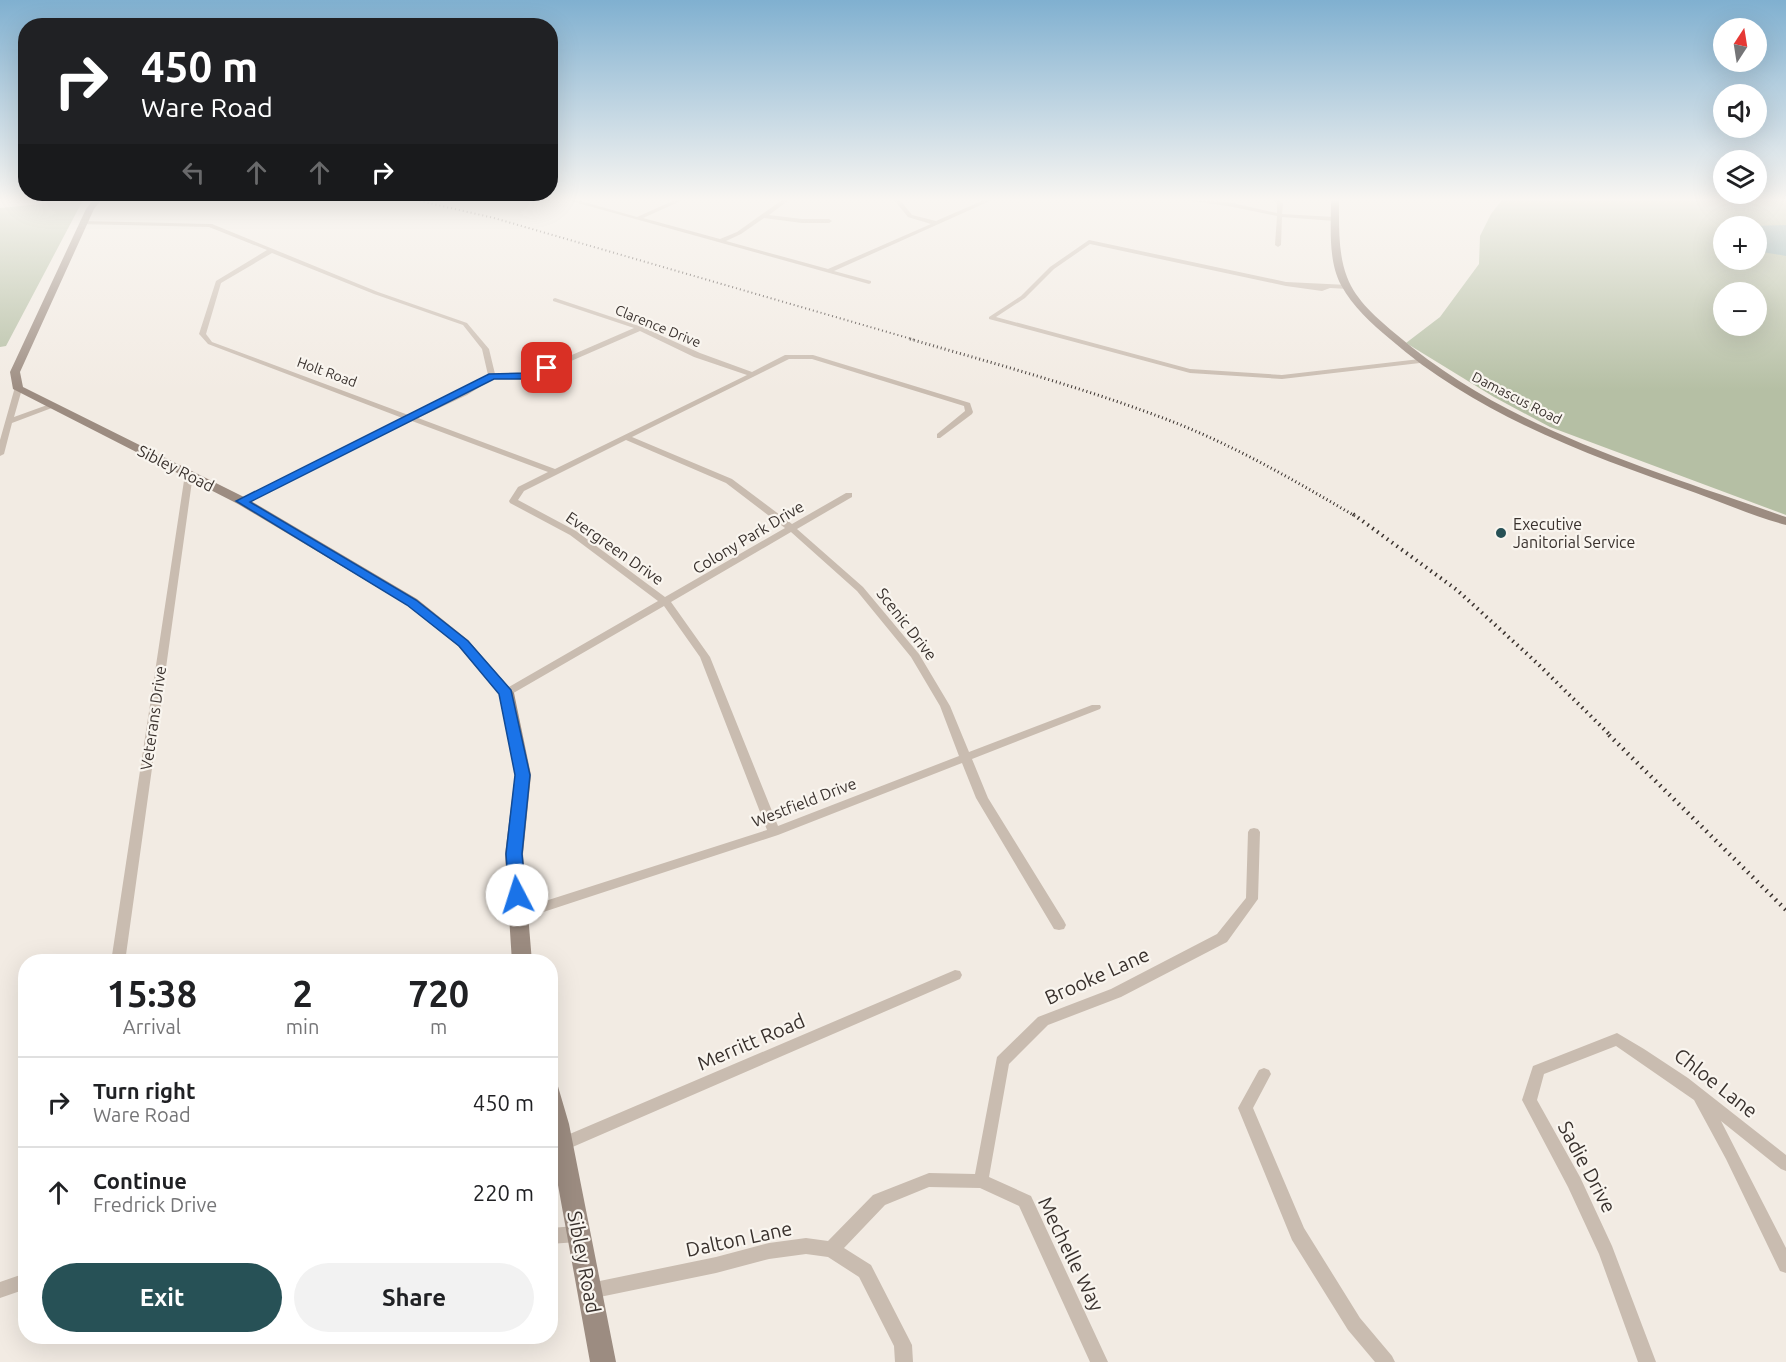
<!DOCTYPE html>
<html lang="en">
<head>
<meta charset="utf-8">
<style>
  body { margin:0; font-family:Ubuntu,sans-serif; background:#f2f2f2; color:#202124; height:100vh; display:flex; flex-direction:column; font-size:22px; white-space:nowrap }
  * { box-sizing:border-box; margin:0 }
  p { font-size:20px; color:#757577 }
  .icon { flex:none; width:33px; height:33px; fill:none; stroke:currentColor; stroke-width:2; stroke-linecap:round; stroke-linejoin:round }
  .map { position:relative; flex:1; overflow:hidden }
  .side { position:absolute; left:18px; top:954px; width:540px; height:390px; display:flex; flex-direction:column; background:#fff; border-radius:24px; box-shadow:0 6px 24px #0002 }
  .side>* { flex:none }
  .top-card { position:absolute; left:18px; top:18px; width:540px; height:183px; border-radius:24px; box-shadow:0 6px 24px #0002; background:#202124; color:#fff; overflow:hidden }
  .needle { width:39px; rotate:12deg }
  .controls { position:absolute; left:1713px; top:18px; display:grid; gap:12px }
  .controls a { display:grid; place-items:center; width:54px; height:54px; border-radius:50%; background:#fff; box-shadow:0 6px 24px #0002; font-size:30px }
  .pin { position:absolute; display:grid; place-items:center; width:51px; height:51px; color:#fff; margin:-26px; border-radius:12px; box-shadow:0 3px 9px #0006 }
  .me { position:absolute; width:66px; margin:-33px; rotate:355deg; stroke-linejoin:round; filter:drop-shadow(0 0 4px #0008) }
  .turn { display:flex; align-items:center; gap:21px; height:126px; padding:0 24px; font-size:27px }
  .turn .icon { width:78px; height:78px; stroke-width:2.5 }
  .turn b { display:block; font-size:42px; line-height:51px }
  .lanes { display:flex; align-items:center; height:57px; padding:0 24px; background:#0003; justify-content:center; gap:30px; direction:ltr }
  .lanes .off { opacity:.35 }
  .eta { display:flex; justify-content:space-evenly; align-items:center; height:102px; text-align:center }
  .eta b { font-size:36px; font-weight:700; line-height:42px }
  .action { display:flex; gap:12px; margin-top:auto; padding:12px 24px }
  .action a { flex:1; height:69px; border-radius:36px; background:#275156; color:#fff; font-size:24px; font-weight:700; line-height:69px; text-align:center }
  .action a+a { background:#f2f2f2; color:#202124 }
  ul { padding:0; list-style:none }
  li { display:flex; align-items:center; gap:18px; height:90px; padding:0 24px; border-top:2px solid #e0e0e0 }
  li div { flex:1 }
  li b { display:block; font-size:22px }
  li em { font-style:normal }
  .map>svg:first-child { display:block }
  .green { fill:#b5bfa4; fill-rule:evenodd }
  .water { fill:#85a9ac }
  .lines { fill:none; stroke-linecap:round; stroke-linejoin:round }
  .street { fill:#c9bcb0; fill-rule:evenodd }
  .secondary { fill:#9c8c81; fill-rule:evenodd }
  .rail-far3 { stroke:#39312d; stroke-width:2; stroke-dasharray:1 3; stroke-linecap:butt }
  .rail-far2 { stroke:#39312d; stroke-width:3; stroke-dasharray:1 3; stroke-linecap:butt }
  .rail-far1 { stroke:#39312d; stroke-width:4; stroke-dasharray:1.5 4.5; stroke-linecap:butt }
  .rail { stroke:#39312d; stroke-width:4.5; stroke-dasharray:1.5 5; stroke-linecap:butt }
  .route { fill:#1a73e8; stroke:#114b97; stroke-width:1.5 }
  .poi-dot { fill:#275156; stroke:#f9f5ef; stroke-width:2 }
  .labels { text-anchor:middle; stroke-width:4.5; stroke-linejoin:round; paint-order:stroke }
  .far-street-label { font-size:14px; fill:#39312d; stroke:#f9f5ef }
  .street-label { font-size:16px; fill:#39312d; stroke:#f9f5ef }
  .poi-label { font-size:16px; fill:#39312d; stroke:#f9f5ef; text-anchor:start }
  .near-street-label { font-size:20px; fill:#39312d; stroke:#f9f5ef }
</style>
</head>
<body>
<div class="map">
<svg width="1786" height="1362" viewBox="0 0 1786 1362">
  <rect width="100%" height="100%" fill="#f2ebe3"/>
  <path class="green" d="M83 200 6 346 0 347V208Z
    M1502 200H1786V515L1550 427 1494 397 1406 343 1440 317 1479 264 1480 236 1491 214ZM1724 226H1756V260H1724ZM1724 292H1756V326H1724Z"/>
  <path class="water" d="M1731 223 1747 226 1786 225V256L1757 251 1756 226H1727Z"/>
  <g class="lines">
    <path class="street" d="M567 200H577L637 217 675 200H683L643 218 720 239 737 232 782 200H789L769 215 802 219H829L832 221 829 223H802L764 218 741 234 726 241 828 269 931 224 908 217 894 200H900L912 215 936 221 984 200H992L834 271 871 281V283L869 284Z
      M1184 200 1228 202 1277 213V204L1274 200H1280L1283 204 1282 214 1335 217 1338 219 1335 221 1282 217 1281 245 1278 247 1275 245 1277 216 1228 206Z
      M83 221 212 224 378 292 467 323 489 349 495 374H528L634 328 553 301V299L555 298 642 327 700 353 752 372 785 355H813L970 403 973 412 972 414 940 438H937V434L965 411 964 406 812 359H789L632 437 732 479 792 524 846 493H852V497L797 529 863 587 919 654 950 706 969 752 1092 705H1100L1101 707 1100 709 972 759 988 798 1064 921 1066 925 1064 929 1059 930 1054 929 976 798 962 763 778 835 519 920 514 919 513 915 514 911 767 830 700 657 664 606 510 695H502L501 693 502 691 658 601 570 535 510 503 509 501 518 487 548 472 412 421 245 503H239V499L405 419 208 344 200 335 199 334 216 281 267 250 209 227 81 224 80 223ZM272 253 374 294 463 325 482 349 488 375 461 391 411 416 212 342 206 334 221 283ZM640 331 694 357 747 375 555 469 418 418 467 395 494 378H532ZM626 440 726 483 785 528 665 597 576 531 518 500 524 491ZM791 532 857 591 911 657 940 706 959 756 778 826 710 657 671 602Z
      M1089 240 1286 282 1348 285 1351 287 1348 289 1330 288 1322 291 1286 286 1090 244 1054 269 1025 298 996 317 1190 369 1282 375 1420 359 1424 361 1420 363 1282 379 1190 373 989 319V317L1021 296 1050 267Z
      M15 387 22 389 14 417 50 404 57 406 12 423 4 454 0 456V440Z
      M189 471 193 474 125 962H111L185 474Z
      M1254 828 1258 829 1260 832 1258 899 1227 942 1121 997 1048 1025 1009 1064 989 1177 1031 1196 1108 1362H1090L1019 1206 980 1188 929 1187 885 1205 844 1248 871 1265 909 1339 912 1345 913 1362H895L894 1346 859 1277 828 1257 806 1254 769 1259 716 1273 590 1299 584 1297 582 1291 584 1285 590 1283 716 1257 769 1243 806 1238 828 1241 873 1195 929 1173 975 1174 997 1057 1038 1017 1111 989 1217 934 1246 898 1248 832 1250 829Z
      M955 970 960 971 962 975 960 979 568 1149 563 1151 558 1149 555 1144 558 1139Z
      M1617 1033 1644 1049 1688 1078 1786 1155V1171L1781 1169 1721 1121 1786 1248V1273L1780 1271 1726 1159 1694 1100 1616 1046 1544 1074 1537 1100 1580 1177 1612 1246 1656 1362H1638L1599 1254 1568 1187 1522 1100 1533 1066Z
      M1264 1068 1269 1070 1271 1074 1253 1108 1304 1228 1360 1318 1392 1356 1395 1362H1375L1348 1330 1292 1240 1238 1108 1259 1070Z
      M577 1226 583 1228 585 1234 583 1240 577 1242 550 1244V1228Z
      M26 1273V1289L0 1298V1282Z"/>
    <path class="secondary" d="M93 200H101L94 209 20 372 23 387 246 498 417 599 468 640 514 693 531 775 523 854 532 962H512L505 854 515 775 499 694 458 646 407 605 238 504 13 389 10 372 86 209Z
      M1331 200H1339C1339 225 1338 254 1347 277 1356 301 1378 319 1397 335 1506 429 1652 470 1786 517V525C1756 517 1726 504 1696 493 1588 455 1477 415 1390 339 1371 323 1353 307 1341 285 1328 261 1331 227 1331 200Z
      M550 1081 557 1083 569 1124 616 1362H590L550 1141Z"/>
    <path class="rail-far3" d="M416 200 494 218 915 340"/>
    <path class="rail-far2" d="M910 339C999 365 1089 389 1176 423 1239 448 1297 482 1355 516"/>
    <path class="rail-far1" d="M1353 514 1457 590 1537 663 1611 736"/>
    <path class="rail" d="M1609 735 1786 910"/>
  </g>
  <linearGradient id="sky" x2="0" y2="1"><stop stop-color="#80b0d0"/><stop offset="0.51" stop-color="#f9f6f2"/><stop offset="1" stop-color="#f9f6f2" stop-opacity="0"/></linearGradient>
  <rect width="1786" height="391" fill="url(#sky)"/>
  <path class="route" d="M547 365 552 368 551 370 529 379H494L250 502 416 600 468 641 511 690 530 775 522 854 526 895 523 899 517 901 512 899 509 895 506 854 515 775 499 694 459 646 407 605 236 501 489 374 527 373Z"/>
  <circle class="poi-dot" cx="1501" cy="533" r="6"/>
  <g class="labels">
    <g class="far-street-label">
      <text transform="translate(658 326) rotate(22)" y="5">Clarence Drive</text>
      <text transform="translate(327 372) rotate(20)" y="5">Holt Road</text>
      <text transform="translate(1517 398) rotate(27)" y="5">Damascus Road</text>
    </g>
    <g class="street-label">
      <text transform="translate(176 468) rotate(27)" y="6">Sibley Road</text>
      <text transform="translate(748 537) rotate(-31)" y="6">Colony Park Drive</text>
      <text transform="translate(615 548) rotate(35)" y="6">Evergreen Drive</text>
      <text transform="translate(907 624) rotate(52)" y="6">Scenic Drive</text>
      <text transform="translate(153 718) rotate(-82)" y="6">Veterans Drive</text>
      <text transform="translate(804 802) rotate(-21)" y="6">Westfield Drive</text>
    </g>
    <g class="poi-label">
      <text x="1513" y="530">Executive<tspan x="1513" dy="18">Janitorial Service</tspan></text>
    </g>
    <g class="near-street-label">
      <text transform="translate(1097 976) rotate(-24)" y="7">Brooke Lane</text>
      <text transform="translate(751 1042) rotate(-23)" y="7">Merritt Road</text>
      <text transform="translate(1716 1083) rotate(38)" y="7">Chloe Lane</text>
      <text transform="translate(1587 1167) rotate(62)" y="7">Sadie Drive</text>
      <text transform="translate(739 1239) rotate(-12)" y="7">Dalton Lane</text>
      <text transform="translate(1071 1254) rotate(64)" y="7">Mechelle Way</text>
      <text transform="translate(584 1262) rotate(79)" y="7">Sibley Road</text>
    </g>
  </g>
</svg>
<div class="controls">
<a><svg class="needle" viewBox="-14 -14 28 28"><path d="M0-13l5 13h-10z" fill="#e53935"/><path d="M0 13l5-13h-10z" fill="#757577"/></svg></a>
<a><svg class="icon" aria-label="sound" viewBox="0 0 24 24"><path d="M4 9h4l5-4v14l-5-4H4zM17 9q2 3 0 6"/></svg></a>
<a><svg class="icon" aria-label="layers" viewBox="0 0 24 24"><path d="M12 4l9 5-9 5-9-5zM3 14l9 5 9-5"/></svg></a>
<a>+</a>
<a>−</a>
</div>
<div class="pin" style="left:547px;top:368px;background:#d93025"><svg class="icon" aria-label="arrive" viewBox="0 0 24 24"><path d="M6 21V4h12l-3 4 3 4H6"/></svg></div>
<svg class="me" style="left:517px;top:895px" viewBox="-20 -20 40 40"><circle r="19" fill="#fff"/><path d="M0-13L10 11 0 6-10 11z" fill="#1a73e8"/></svg>
<div class="top-card">
<div class="turn"><svg class="icon" aria-label="right" viewBox="0 0 24 24"><path d="M7 20v-9h11M14 6l5 5-5 5"/></svg><div><b>450 m</b>Ware Road</div></div>
<div class="lanes"><svg class="icon off" aria-label="left" viewBox="0 0 24 24"><path d="M17 20v-9H6M10 6l-5 5 5 5"/></svg><svg class="icon off" aria-label="ahead" viewBox="0 0 24 24"><path d="M12 20V5M6 11l6-6 6 6"/></svg><svg class="icon off" aria-label="ahead" viewBox="0 0 24 24"><path d="M12 20V5M6 11l6-6 6 6"/></svg><svg class="icon" aria-label="right" viewBox="0 0 24 24"><path d="M7 20v-9h11M14 6l5 5-5 5"/></svg></div>
</div>
<section class="side">
<div class="eta">
<div><b>15:38</b><p>Arrival</p></div>
<div><b>2</b><p>min</p></div>
<div><b>720</b><p>m</p></div>
</div>
<ul>
<li><svg class="icon" aria-label="right" viewBox="0 0 24 24"><path d="M7 20v-9h11M14 6l5 5-5 5"/></svg><div><b>Turn right</b><p>Ware Road</p></div><em>450 m</em></li>
<li><svg class="icon" aria-label="ahead" viewBox="0 0 24 24"><path d="M12 20V5M6 11l6-6 6 6"/></svg><div><b>Continue</b><p>Fredrick Drive</p></div><em>220 m</em></li>
</ul>
<div class="action"><a>Exit</a><a>Share</a></div>
</section>
</div>
</body>
</html>
